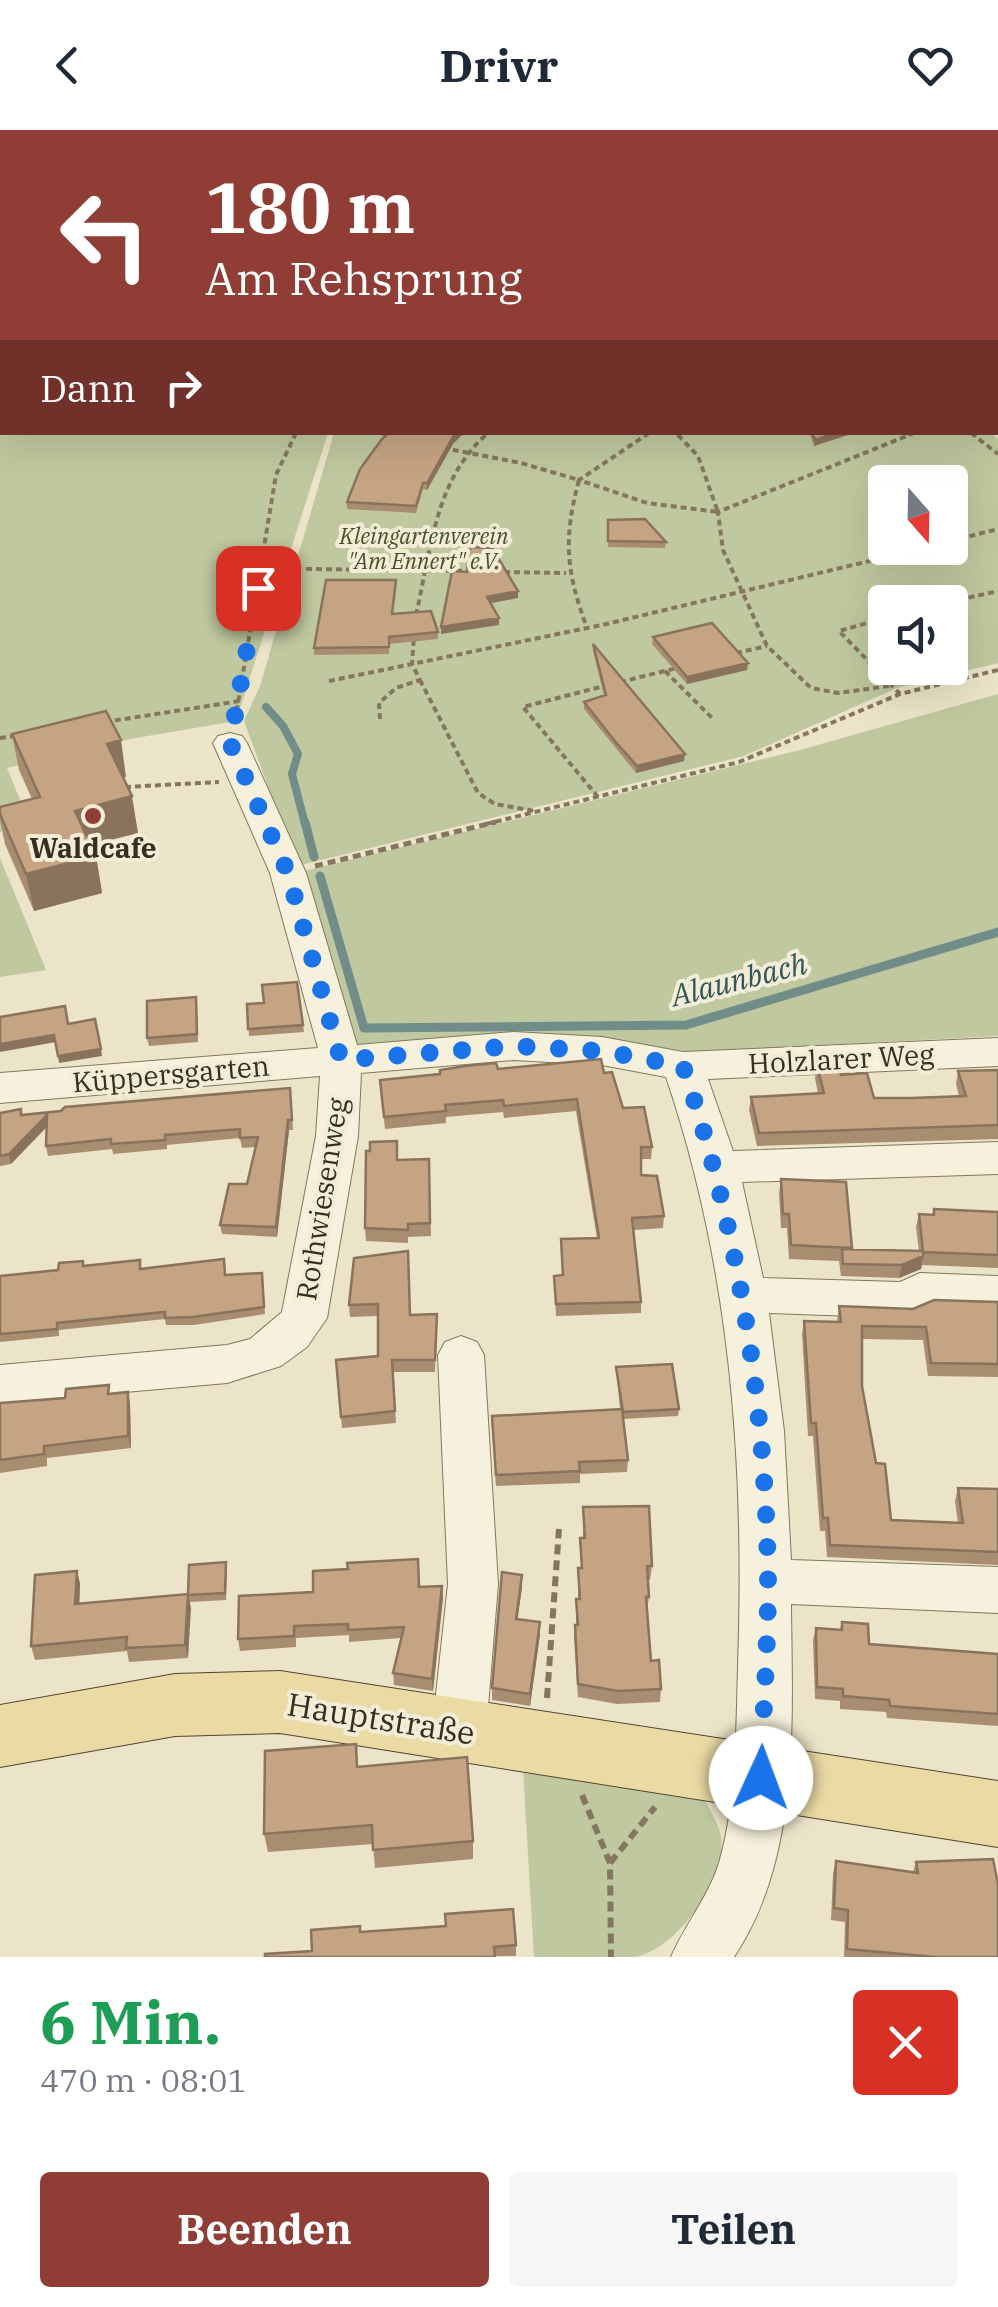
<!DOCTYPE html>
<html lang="de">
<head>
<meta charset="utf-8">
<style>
  body { margin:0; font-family:"IBM Plex Serif",serif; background:#f6f6f7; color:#1f2937; height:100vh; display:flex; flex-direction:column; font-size:38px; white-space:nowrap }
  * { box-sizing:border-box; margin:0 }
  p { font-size:32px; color:#747a83 }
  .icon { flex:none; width:55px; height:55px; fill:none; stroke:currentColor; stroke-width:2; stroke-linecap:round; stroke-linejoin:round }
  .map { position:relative; height:1827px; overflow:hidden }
  .details { display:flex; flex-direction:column; background:#fff; flex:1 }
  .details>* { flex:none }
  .top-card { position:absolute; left:0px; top:0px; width:1000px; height:305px; box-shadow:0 10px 40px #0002; background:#8f3d35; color:#fff; overflow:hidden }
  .needle { width:65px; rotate:160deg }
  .fabs { position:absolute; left:868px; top:335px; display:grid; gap:20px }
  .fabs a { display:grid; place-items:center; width:100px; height:100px; border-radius:10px; background:#fff; box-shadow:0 10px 40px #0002; font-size:50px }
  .pin { position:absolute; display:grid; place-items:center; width:85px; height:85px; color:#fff; margin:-42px; border-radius:20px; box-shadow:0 5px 15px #0006 }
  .me { position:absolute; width:110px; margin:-55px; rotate:2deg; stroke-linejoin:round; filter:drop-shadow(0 0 8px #0008) }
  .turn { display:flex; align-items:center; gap:35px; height:210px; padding:0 40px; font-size:45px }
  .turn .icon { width:130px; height:130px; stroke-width:2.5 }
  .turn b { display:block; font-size:70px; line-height:85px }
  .then { display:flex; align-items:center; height:95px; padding:0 40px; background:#0003; gap:20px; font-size:38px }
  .round { display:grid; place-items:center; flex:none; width:105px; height:105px; border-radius:10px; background:#f6f6f7 }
  .headline { display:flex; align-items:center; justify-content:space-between; height:170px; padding:0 40px }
  h1 { font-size:60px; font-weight:700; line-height:75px; color:#1e9e55 }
  .cta { display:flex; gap:20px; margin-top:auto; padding:20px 40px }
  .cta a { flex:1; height:115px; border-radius:10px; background:#8f3d35; color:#fff; font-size:40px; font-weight:700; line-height:115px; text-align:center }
  .cta a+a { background:#f6f6f7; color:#1f2937 }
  header { display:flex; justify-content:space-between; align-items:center; height:130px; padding:0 40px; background:#fff; font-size:45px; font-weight:700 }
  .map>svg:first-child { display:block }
  .green { fill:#bfc89e; fill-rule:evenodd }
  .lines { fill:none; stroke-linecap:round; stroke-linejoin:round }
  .stream-far1 { stroke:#718d89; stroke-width:8 }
  .stream { stroke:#718d89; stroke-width:9 }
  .minor-casing { stroke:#85775f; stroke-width:2 }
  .major-casing { stroke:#544533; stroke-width:2 }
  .path-far3 { stroke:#85775f; stroke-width:2.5; stroke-dasharray:5 2.5; stroke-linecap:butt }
  .path-far2 { stroke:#85775f; stroke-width:4; stroke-dasharray:6 4; stroke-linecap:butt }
  .path-far1 { stroke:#85775f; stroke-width:5; stroke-dasharray:8 5; stroke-linecap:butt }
  .path { stroke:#85775f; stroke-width:6; stroke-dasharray:10 6; stroke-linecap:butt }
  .minor { fill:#f6f1dc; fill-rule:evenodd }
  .major { fill:#eadba5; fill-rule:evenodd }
  .wall { fill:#a98d71 }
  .shaded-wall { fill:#8a735c }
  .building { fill:#c5a483; stroke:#8a735c; stroke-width:2.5 }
  .route { stroke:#1a73e8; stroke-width:18; stroke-dasharray:0 32.4 }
  .poi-dot { fill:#8f3d35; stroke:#f3edd8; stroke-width:4 }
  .labels { text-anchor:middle; stroke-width:8; stroke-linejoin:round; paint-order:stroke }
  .far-park-label { font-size:22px; font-style:italic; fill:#44522a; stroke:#f3edd8 }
  .poi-label { font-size:28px; font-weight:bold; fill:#372e21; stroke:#f3edd8 }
  .street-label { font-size:28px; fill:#372e21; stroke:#f3edd8 }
  .water-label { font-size:30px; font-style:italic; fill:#325556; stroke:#f3edd8 }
  .near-street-label { font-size:32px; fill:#372e21; stroke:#f3edd8 }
</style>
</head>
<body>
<header><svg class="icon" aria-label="back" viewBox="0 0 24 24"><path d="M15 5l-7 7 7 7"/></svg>Drivr<svg class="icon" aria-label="heart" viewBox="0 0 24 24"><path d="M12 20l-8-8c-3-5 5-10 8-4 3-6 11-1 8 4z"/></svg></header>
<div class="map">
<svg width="998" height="1827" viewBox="0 0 998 1827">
  <rect width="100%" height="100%" fill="#ebe4c9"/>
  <path class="green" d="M0 0H853L2 2V302L328 303 236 591 130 609 7 638 30 694 0 702Z
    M990 302 998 309V533L897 558 744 626 297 736 244 591 260 556 334 303ZM885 352H950V418H885ZM885 472H950V538H885Z
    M998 564V906L692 922 609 910 351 916 279 747 800 620Z
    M0 728 46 840 0 847Z
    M523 1639 705 1671C711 1682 719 1695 721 1707 728 1749 677 1818 636 1827 608 1827 563 1827 534 1827Z"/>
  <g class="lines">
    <path class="stream-far1" d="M266 577 283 596 298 624 292 644 305 694"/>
    <path class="stream" d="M305 692 314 727
      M320 746 364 898 686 895 998 802"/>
    <defs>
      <path id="minor" d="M230 603 242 606 247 613 306 743 357 915 514 902 602 907 683 922 998 908V936L708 949 733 1021 998 1012V1044L742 1052 763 1148 900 1152 920 1143 998 1146V1182L930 1179 910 1188 769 1183 784 1301 791 1430 998 1437V1483L791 1474C792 1589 801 1727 734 1827H671C685 1794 708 1768 719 1733 737 1670 736 1602 738 1537 745 1335 731 1139 666 947L602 935 514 930 361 943 358 1006 327 1188 307 1217 281 1236 227 1253 0 1273V1235L227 1215 250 1209 282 1182 316 1006 320 946 0 973V943L318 918 270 743 213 613 218 606Z
        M461 1206 477 1212 484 1225 498 1454 486 1601 478 1619 459 1626 440 1619 432 1601 448 1454 438 1225 445 1212Z"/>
      <path id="major" d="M280 1541 998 1651V1717L280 1603 175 1606 0 1637V1575L175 1544Z"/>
    </defs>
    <use href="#minor" class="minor-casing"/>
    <use href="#major" class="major-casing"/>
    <path class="path-far3" d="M776 2 794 0
      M377 302 390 305
      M675 302 678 305
      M970 302 974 305
      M485 305 489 302
      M645 305 650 302
      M908 305 916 302"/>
    <path class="path-far2" d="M380 303 393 306
      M649 303 579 350 647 373 718 382 698 326 676 303
      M971 303 998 324
      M443 318 521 333 579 350C563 409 566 441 587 498
      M950 411 998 399
      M306 439 473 441
      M504 442 566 443
      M949 472 998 461
      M416 485C431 419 435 349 488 303
      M885 488 839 501 900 564
      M736 523 767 516
      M665 541 713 589
      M420 550 478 663 495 674 534 681
      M329 551 602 495 924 418
      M620 552 677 538
      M889 556 838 563 811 558 767 516 723 420 718 382 914 303
      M380 589 379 573 396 558 420 550 412 534 414 506
      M235 591 276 345 296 303
      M105 592 240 571
      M0 608 15 606
      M125 657 219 652
      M598 667 523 577 604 556
      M486 694 739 632 900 564 998 540"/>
    <path class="path-far1" d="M315 736 496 692"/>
    <path class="path" d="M547 1568 559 1399
      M582 1665 610 1733 611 1827
      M610 1733 655 1677"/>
    <use href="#minor" class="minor"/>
    <use href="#major" class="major"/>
  </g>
  <path class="wall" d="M809 302H857L814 316Z
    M453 314 427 360 423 359 416 383 347 379V372Z
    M608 390 666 412 665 418 608 417Z
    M396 450 393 484 438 502V509L389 514V524L314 525V518Z
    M653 507 748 533 747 540 687 554 652 514Z
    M593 514 684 631 636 643 584 579V572L604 566 593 521Z
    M12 604 126 647H123L138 703 91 715 96 726 102 763 34 781 5 714 0 690V677L32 669 19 640Z
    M297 852 304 902 249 906 247 874 264 873Z
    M197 874 198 912 149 916 147 908Z
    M817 935 841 945 874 968H911L959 966 956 954 958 941 998 940V1009L757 1016 749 980 751 967 818 964 815 948Z
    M498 939 604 943 623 978 652 1017 651 1029H641V1045L664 1086 663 1098 634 1100 641 1172V1183L556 1186 554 1146 562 1145 561 1109 597 1108 576 981 504 988 503 982 446 987V993L385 999 380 950Z
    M290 958 293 1000H289L277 1107 222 1104 220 1095 247 1054 255 1017 242 1018 240 1008 167 1015V1019L113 1024 112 1019 48 1026 46 1016 47 997 11 1034 0 1036V983L21 985Z
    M429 1029 431 1106 408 1107V1113L366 1111 365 1098 397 1030Z
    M781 1049 851 1119 919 1121 916 1097 919 1084 932 1085 934 1079 998 1082V1138L922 1135 921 1139 899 1148 841 1146 839 1131 789 1129 787 1098H781L779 1063Z
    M354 1128 410 1185 437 1184 435 1242H393L396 1293 342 1298 336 1230 378 1226V1186L350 1187 349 1175Z
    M83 1131 84 1136 226 1145 262 1143 265 1184 194 1195H166L165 1189 59 1200V1206L0 1212V1146L58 1140Z
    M998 1172V1247L928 1246 923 1210 862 1209V1256L876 1333 891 1390 958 1393 955 1371 958 1358 998 1359V1435L827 1427 825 1401H820L813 1306H808L802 1204 804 1191 837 1192 839 1176 913 1179Z
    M616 1237 679 1279 678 1286 623 1289 628 1330 627 1342 580 1344V1353L496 1356 492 1298 620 1279Z
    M128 1262 130 1274 131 1318 47 1328V1336L0 1343V1273Z
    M583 1377 652 1436 650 1450H648L649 1467 647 1480 651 1531 661 1559 660 1572 617 1574 578 1567 574 1508 575 1495H576V1469H578V1438H581L580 1408H583Z
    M227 1440 226 1470 190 1472 188 1528 129 1532 127 1521 35 1530 31 1516 77 1441 80 1454 79 1473 188 1464Z
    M419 1457 443 1467 433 1561 394 1555 393 1543 401 1508 349 1512V1505L296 1508V1517L240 1521 238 1509Z
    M522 1457 517 1489 540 1504 530 1576 492 1570V1558Z
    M842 1492 869 1514 998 1524V1596L887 1588 886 1582 840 1579V1571L815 1569 813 1510 816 1498 840 1499Z
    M358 1637 473 1711V1729L375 1738 373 1714 268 1722 264 1704Z
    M836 1731 913 1742 916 1732 998 1827H844L845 1792 831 1790 833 1743Z
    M360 1802 516 1815V1826L265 1827 312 1821Z"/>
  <path class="shaded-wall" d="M458 302H465L453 314 427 360V353L453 307Z
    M838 302H857L814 316 815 310Z
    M518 461V468L487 474V467Z
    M499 488V495L441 504V497Z
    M748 533 747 540 687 554V547Z
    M121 610 126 647 113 650 107 614Z
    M685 624 684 631 636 643 637 636Z
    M132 666 138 703 81 717 75 681Z
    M96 726 102 763 34 781 26 744Z
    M54 905 56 912 0 922V914Z
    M101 919 102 926 59 933 58 926Z
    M47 985 49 994 11 1034 9 1024Z
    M288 990 289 1000 277 1107 276 1097Z
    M923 1126 921 1139 899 1148 902 1135Z
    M128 1262 130 1274 131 1318 128 1306Z
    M77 1441 80 1454 79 1487 75 1474Z
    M522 1445V1457L516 1501V1489Z
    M442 1456 443 1467 433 1561 432 1549Z
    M188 1464 191 1478 188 1528 185 1515Z
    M540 1492V1504L530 1576V1564Z"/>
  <path class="building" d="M390 302H458L453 307 427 353H423L416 376 347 372 360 339 382 309Z
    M812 302H838L815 310Z
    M645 389 666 412 608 411V390Z
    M470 417 492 418 518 461 487 467 499 488 441 497 452 441 467 442Z
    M326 450H396L392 484 431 481 438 502 389 507V517L314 518Z
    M712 493 748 533 687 547 653 507Z
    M593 514 685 624 637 636 614 610 584 572 606 565Z
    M106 581 121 610 107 614 132 666 75 681 96 726 26 744 0 684V677L40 667 12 604Z
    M297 852 303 895 248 899 247 874 264 873 262 855Z
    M196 867 197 904 147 908V871Z
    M65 876 68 894 95 889 101 919 58 926 54 905 0 914V887Z
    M601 929 604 943 612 942 623 978 644 977 652 1017H641V1045L657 1046 664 1086 632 1088 641 1172 556 1174 554 1146 563 1145 561 1109 599 1108 577 969 504 976 503 970 445 975 446 981 384 987 380 950 440 944V940L465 936 496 933 498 939Z
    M838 934 841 945 867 943 874 968H911L966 966 958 941 998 940V995L759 1003 751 967 824 963 817 935Z
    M290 958 292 990H288L276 1097 220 1095 229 1054H247L258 1007 240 1008V999L165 1005V1010L111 1014V1009L46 1016 47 985 9 1024 0 1026V983L21 979V985L61 981 65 977Z
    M397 1011V1030L429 1029 430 1093 408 1094V1100L365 1098 366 1021H370V1012Z
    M781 1049 846 1052 852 1118 791 1115 789 1084H783Z
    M934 1079 998 1082V1125L923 1122V1126L902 1135 843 1134 842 1119 923 1121 919 1084 934 1085Z
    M408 1121 410 1185 437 1184 435 1230H392L395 1281 341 1287 336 1230 378 1226V1174L349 1175 354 1128Z
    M224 1129 225 1145 262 1143 264 1177 193 1187 165 1188V1182L57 1193V1199L0 1204V1146L58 1140 59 1133 83 1131V1136L140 1130V1139Z
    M934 1170 998 1172V1234L931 1233 926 1197 862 1196V1256L876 1333 885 1334 891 1390 963 1393 958 1358 998 1359V1422L830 1415 828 1388H823L816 1293H811L804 1191 841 1192 839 1176 913 1179Z
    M672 1234 679 1279 623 1282 616 1237Z
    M109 1255 108 1264 128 1262V1306L44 1316V1324L0 1330V1273L65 1268 66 1259Z
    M622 1279 628 1330 579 1332 580 1341 496 1345 492 1286Z
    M649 1376 652 1436H647L649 1467H646L651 1531 659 1530 661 1559 618 1561 578 1554 575 1495H578L576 1469H580L578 1438H582L580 1408H585L583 1377Z
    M418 1429 419 1457 442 1456 432 1549 393 1543 404 1497 348 1500V1494L294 1496V1506L238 1509 239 1466 313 1462V1441L348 1439 347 1433Z
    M226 1432 225 1463 188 1465 189 1435Z
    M77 1441 75 1474 188 1464 185 1515 126 1518 127 1507 31 1516 35 1445Z
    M502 1442 522 1445 516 1489 540 1492 530 1564 492 1558Z
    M842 1492 868 1494 869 1514 998 1524V1584L890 1576 889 1570 843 1566V1559L817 1557 816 1498 842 1500Z
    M356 1614 357 1637 467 1627 473 1711 373 1720 372 1695 264 1704 265 1621Z
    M993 1729 998 1754V1827H935L847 1819 848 1780 834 1778 836 1731 918 1743 916 1732Z
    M513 1779 516 1815 494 1817 495 1827H265V1824L312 1821 311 1800 360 1796V1802L446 1796 445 1784Z"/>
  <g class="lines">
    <path class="route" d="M258 458 230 613 288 743 341 930 514 916 602 921 683 936C739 1101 766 1276 768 1451 768 1517 763 1583 761 1648"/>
  </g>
  <circle class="poi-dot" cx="93" cy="686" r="10"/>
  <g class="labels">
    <g class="far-park-label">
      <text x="424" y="414">Kleingartenverein<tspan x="424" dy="25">"Am Ennert" e.V.</tspan></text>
    </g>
    <g class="poi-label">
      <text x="93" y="728">Waldcafe</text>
    </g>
    <g class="street-label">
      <text transform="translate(841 929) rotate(-3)" y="10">Holzlarer Weg</text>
      <text transform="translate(171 944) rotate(-5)" y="10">Küppersgarten</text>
      <text transform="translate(322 1069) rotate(-81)" y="10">Rothwiesenweg</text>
    </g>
    <g class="water-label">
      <text transform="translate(739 850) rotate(-14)" y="10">Alaunbach</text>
    </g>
    <g class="near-street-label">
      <text transform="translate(381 1589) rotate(9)" y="11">Hauptstraße</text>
    </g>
  </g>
</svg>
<div class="fabs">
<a><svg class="needle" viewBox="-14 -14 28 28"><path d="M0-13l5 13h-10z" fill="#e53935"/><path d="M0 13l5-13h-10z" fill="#747a83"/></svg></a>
<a><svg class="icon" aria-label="sound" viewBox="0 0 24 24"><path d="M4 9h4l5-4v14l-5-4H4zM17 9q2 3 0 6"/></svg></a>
</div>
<div class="pin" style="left:258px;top:458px;background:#d93025"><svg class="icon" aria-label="arrive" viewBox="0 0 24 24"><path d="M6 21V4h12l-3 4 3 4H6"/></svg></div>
<svg class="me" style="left:761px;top:1648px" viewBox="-20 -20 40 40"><circle r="19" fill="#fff"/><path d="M0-13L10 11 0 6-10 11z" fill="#1a73e8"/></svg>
<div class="top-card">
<div class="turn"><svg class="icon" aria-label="left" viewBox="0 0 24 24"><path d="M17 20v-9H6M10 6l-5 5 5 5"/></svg><div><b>180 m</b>Am Rehsprung</div></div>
<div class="then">Dann<svg class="icon" aria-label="right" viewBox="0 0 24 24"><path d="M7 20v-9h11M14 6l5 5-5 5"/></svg></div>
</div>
</div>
<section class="details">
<div class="headline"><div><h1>6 Min.</h1><p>470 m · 08:01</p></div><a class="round" style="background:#d93025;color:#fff"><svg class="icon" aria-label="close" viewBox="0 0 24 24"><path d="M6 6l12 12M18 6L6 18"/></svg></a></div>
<div class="cta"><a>Beenden</a><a>Teilen</a></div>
</section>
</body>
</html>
